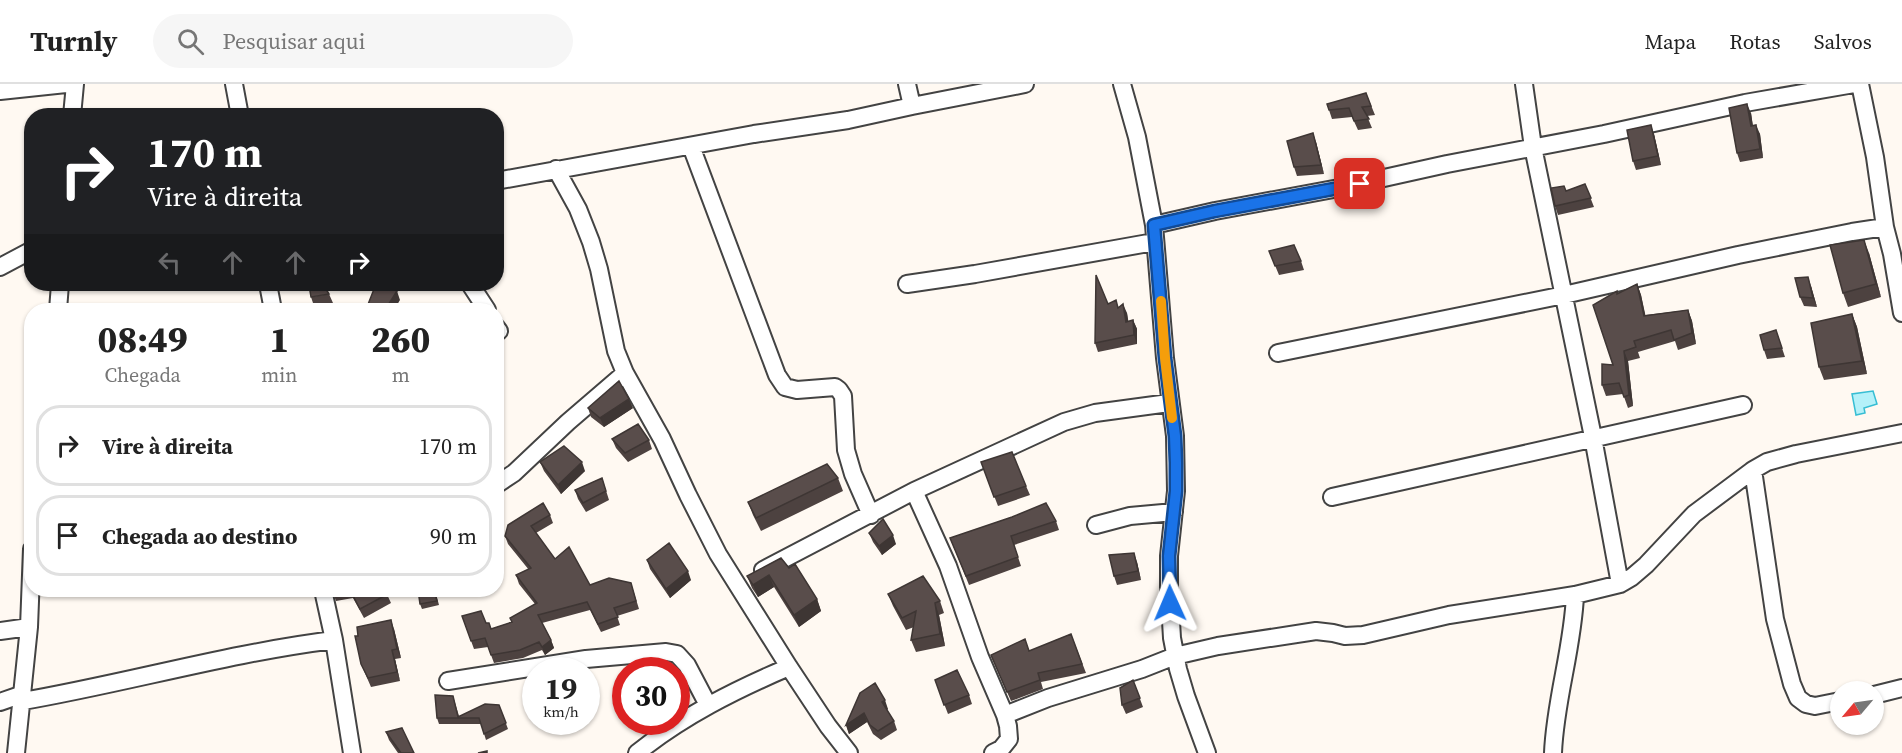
<!DOCTYPE html>
<html lang="pt">
<head>
<meta charset="utf-8">
<style>
  body { margin:0; font-family:"Source Serif 4",serif; background:#f6f6f6; color:#222; height:100vh; display:flex; flex-direction:column; font-size:22px; white-space:nowrap }
  * { box-sizing:border-box; margin:0 }
  p { font-size:20px; color:#767676 }
  .icon { flex:none; width:33px; height:33px; fill:none; stroke:currentColor; stroke-width:2; stroke-linecap:round; stroke-linejoin:round }
  .map { position:relative; flex:1; overflow:hidden }
  .side { position:absolute; left:24px; top:219px; width:480px; height:294px; display:flex; flex-direction:column; background:#fff; border-radius:24px; box-shadow:0 2px 4px #0004 }
  .side>* { flex:none }
  .hud { position:absolute; left:24px; top:24px; width:480px; height:183px; border-radius:24px; box-shadow:0 2px 4px #0004; background:#202124; color:#fff; overflow:hidden }
  .needle { width:39px; rotate:241deg }
  .tools { position:absolute; left:1830px; top:597px; display:grid; gap:12px }
  .tools a { display:grid; place-items:center; width:54px; height:54px; border-radius:50%; background:#fff; box-shadow:0 2px 4px #0004; font-size:30px }
  .speed { position:absolute; left:522px; top:573px; display:flex; gap:12px; font-size:30px; font-weight:700; text-align:center }
  .speed>* { display:grid; place-content:center; width:78px; height:78px; border-radius:50%; background:#fff; box-shadow:0 2px 4px #0004; line-height:1 }
  .speed small { font-size:15px; font-weight:400 }
  .speed .limit { border:9px solid #d22; background:#fff; color:#111 }
  .pin { position:absolute; display:grid; place-items:center; width:51px; height:51px; color:#fff; margin:-26px; border-radius:12px; box-shadow:0 3px 9px #0006 }
  .me { position:absolute; width:66px; margin:-33px; rotate:359deg; stroke-linejoin:round; filter:drop-shadow(0 0 4px #0008) }
  .turn { display:flex; align-items:center; gap:21px; height:126px; padding:0 24px; font-size:27px }
  .turn .icon { width:78px; height:78px; stroke-width:2.5 }
  .turn b { display:block; font-size:42px; line-height:51px }
  .lanes { display:flex; align-items:center; height:57px; padding:0 24px; background:#0003; justify-content:center; gap:30px; direction:ltr }
  .lanes .off { opacity:.35 }
  .eta { display:flex; justify-content:space-evenly; align-items:center; height:102px; text-align:center }
  .eta b { font-size:36px; font-weight:800; line-height:42px }
  ul { padding:0; list-style:none }
  li { display:flex; align-items:center; gap:18px; height:81px; margin:0 12px 9px; padding:0 12px; border:3px solid #e0e0e0; border-radius:24px }
  li div { flex:1 }
  li b { display:block; font-size:22px }
  li em { font-style:normal }
  header { display:flex; align-items:center; gap:36px; box-sizing:border-box; height:84px; padding:0 30px; background:#fff; border-bottom:2px solid #e0e0e0 }
  header strong { font-size:28px }
  nav { display:flex; gap:33px; margin-inline-start:auto; font-size:21px }
  .search { width:420px; height:54px; background:#f6f6f6; display:flex; align-items:center; gap:15px; box-sizing:border-box; padding:0 21px; border-radius:33px; color:#767676; font-size:22px }
  .map>svg:first-child { display:block }
  .water { fill:#b4f1f9; stroke:#37bed4; stroke-width:1.5 }
  .lines { fill:none; stroke-linecap:round; stroke-linejoin:round }
  .minor-casing { stroke:#434343; stroke-width:20 }
  .minor { stroke:#fff; stroke-width:16 }
  .wall { fill:#4d4240 }
  .shaded-wall { fill:#3e3634 }
  .building { fill:#594d4b; stroke:#3e3634; stroke-width:1.5 }
  .route-casing { stroke:#114b97; stroke-width:15 }
  .route { stroke:#1a73e8; stroke-width:10 }
  .slow { stroke:#f59e0b; stroke-width:10 }
</style>
</head>
<body>
<header>
<strong>Turnly</strong>
<div class="search"><svg class="icon" aria-label="search" viewBox="0 0 24 24"><circle cx="10" cy="10" r="6"/><path d="M15 15l6 6"/></svg>Pesquisar aqui</div>
<nav><a>Mapa</a><a>Rotas</a><a>Salvos</a></nav>
</header>
<div class="map">
<svg width="1902" height="669" viewBox="0 0 1902 669">
  <rect width="100%" height="100%" fill="#fff9f2"/>
  <path class="water" d="M1873 307 1877 320 1864 324 1865 329 1856 331 1852 310Z"/>
  <g class="lines">
    <defs>
      <path id="minor" d="M234 0 240 32
        M907 0 912 22 1025 0
        M1122 0 1137 53 1154 141 1165 274 1175 352 1176 407 1169 472V503L1172 554 1178 585 1186 612 1207 669
        M1524 0 1533 63 1592 348 1620 500
        M1860 0 1875 73 1885 143 1892 170 1902 229
        M0 7 66 0
        M72 32 75 0
        M691 62 777 291 785 303 797 306 835 303 839 306 843 312 846 366 853 390 871 431
        M556 85 578 125 591 158 599 185 616 267 625 289 662 355 688 411 718 470 789 583 828 642 849 669
        M496 97 754 50 848 36 912 22
        M1154 141 1215 127 1339 104 1447 80 1604 50 1745 19 1854 0
        M0 183 32 166
        M268 200 273 226
        M470 200 487 226
        M907 200 975 190 1154 158
        M58 226 60 200
        M496 243 499 247
        M1278 269 1564 211 1738 171 1852 148 1885 143
        M496 401 514 389 568 338 625 289
        M914 407 948 482 980 573 1005 631 1008 642 1009 655 1001 665 993 669
        M1332 413 1743 321
        M1096 441 1130 432 1174 428
        M763 486 914 407 1064 338 1095 329 1169 319
        M323 506 334 556 352 669
        M0 547 29 543
        M448 597 586 575 666 568 677 570 687 581 708 621
        M1874 611 1902 604
        M23 617C127 599 229 569 334 556
        M1840 617 1815 622 1806 620 1798 614 1792 600 1775 535 1753 386 1767 378 1796 370 1902 349
        M0 618 23 610
        M1005 631 1048 614 1142 585 1175 572 1218 562 1316 547 1333 549 1345 552 1363 551 1449 531 1575 511 1620 500 1632 493 1646 481 1694 430 1753 386
        M16 669 29 543 32 465
        M637 669C683 632 735 606 789 583
        M1553 669C1555 616 1573 564 1575 511"/>
    </defs>
    <use href="#minor" class="minor-casing"/>
    <use href="#minor" class="minor"/>
  </g>
  <path class="wall" d="M1366 9 1375 31 1367 32 1372 44 1358 46 1352 33 1332 35 1329 26Z
    M1751 29 1753 42 1760 50 1763 74 1740 78 1737 69Z
    M1654 50 1661 81 1636 86 1633 77Z
    M1316 58 1324 90 1297 92 1294 83Z
    M1585 100 1594 123 1558 131 1555 122 1566 107Z
    M1269 167 1301 177 1304 186 1279 191Z
    M1869 169 1881 213 1848 223 1843 209Z
    M1637 200 1641 211 1645 231 1688 226 1692 237 1696 260 1678 266 1675 257 1638 268 1640 274 1628 277 1633 322 1628 324 1623 310 1606 312 1602 301 1613 281 1618 209Z
    M1811 202 1817 223 1804 222 1800 213Z
    M329 210 333 219 314 222 311 213Z
    M1108 220 1118 224 1127 229 1128 238 1133 236 1137 245V260L1098 268 1095 259Z
    M1852 230 1857 243 1867 290 1824 296 1819 283Z
    M1776 246 1785 273 1767 275 1764 266Z
    M588 324H633L604 343 591 333Z
    M612 355 649 356 652 365 628 378 616 364Z
    M540 378 585 387 561 410 544 387Z
    M981 378 1026 402 1030 411 998 422Z
    M602 394 609 416 586 428 578 415 575 406Z
    M838 394 843 407 761 447 753 431 748 418Z
    M550 431 553 439 536 449 555 475 590 501 631 499 639 525 617 532 620 541 601 548 590 526 542 539 551 556 554 564 545 571 542 566 523 574 494 579 488 563 474 565 462 532 486 539 491 545 512 538 535 520 519 500 516 491 529 486 508 460 505 452Z
    M1056 437 1059 446 1014 461 1021 482 969 501 950 454Z
    M869 449 896 460 882 471 873 458Z
    M781 474 817 515 821 527 799 543 774 503 758 513 752 504 747 492Z
    M647 476 691 496 670 514 650 485Z
    M1137 478 1141 496 1117 501 1114 492Z
    M332 506H385L391 519 364 534 353 514 336 517Z
    M418 506H435L439 521 422 525 420 520Z
    M888 510 940 517 944 529 939 531 945 562 916 568 911 556 914 543 906 546 893 522Z
    M394 545 401 574 395 575 400 597 371 603 361 580Z
    M1071 550 1086 589 1041 598 1043 605 1011 617 991 571 1029 567Z
    M935 596 969 611 972 620 948 630Z
    M1133 596 1143 623 1126 630 1122 621Z
    M860 609 888 625 887 626 894 637 897 646 881 656 873 650 867 638 849 650 846 641Z
    M453 612 459 632 499 621 508 645 486 656 481 640H439L437 634Z
    M386 648 414 669H398L389 656Z"/>
  <path class="shaded-wall" d="M1747 20 1751 29 1754 51 1751 42Z
    M1651 41 1654 50 1661 81 1658 72Z
    M1756 41 1760 50 1763 74 1760 65Z
    M1313 49 1316 58 1324 90 1321 81Z
    M1864 156 1869 169 1881 213 1876 200Z
    M1808 193 1811 202 1817 223 1813 214Z
    M1637 200 1641 211 1648 243 1644 232Z
    M397 207 400 216 394 226H385Z
    M1123 220 1127 229 1130 247 1126 238Z
    M1688 226 1692 237 1696 260 1692 249Z
    M1852 230 1857 243 1867 290 1862 277Z
    M1133 236 1137 245V260L1134 251Z
    M1624 267 1628 277 1633 322 1629 311Z
    M629 315 633 324 604 343 600 334Z
    M582 378 585 387 561 410 558 401Z
    M893 451 896 460 882 471 879 462Z
    M1134 469 1137 478 1141 496 1138 487Z
    M688 487 691 496 670 514 666 505Z
    M769 491 774 503 758 513 753 501Z
    M817 515 821 527 799 543 794 531Z
    M935 519 939 531 945 562 940 550Z
    M391 536 394 545 401 574 397 565Z
    M551 556 554 564 545 571 542 563Z
    M392 566 395 575 400 597 397 588Z
    M885 616 888 625 885 627 882 618Z
    M864 629 867 638 849 650 846 641Z"/>
  <path class="building" d="M1366 9 1371 22 1362 23 1369 35 1354 37 1349 24 1329 26 1327 20Z
    M1747 20 1751 42 1756 41 1760 65 1737 69 1729 24Z
    M1651 41 1658 72 1633 77 1627 46Z
    M1313 49 1321 81 1294 83 1287 57Z
    M1585 100 1591 114 1555 122 1551 104 1564 102 1566 107Z
    M1864 156 1876 200 1843 209 1830 161Z
    M1294 161 1301 177 1275 182 1269 167Z
    M1096 191 1108 220 1116 216 1118 224 1123 220 1126 238 1133 236 1134 251 1095 259Z
    M1808 193 1813 214 1800 213 1795 194Z
    M312 200H323L329 210 311 213 309 201Z
    M376 200H379L397 207 385 226H371L367 223Z
    M1637 200 1644 232 1688 226 1692 249 1674 256 1671 246 1634 257 1636 263 1624 267 1629 311 1624 313 1619 299 1602 301V280L1613 281 1593 221 1617 207V210Z
    M1852 230 1862 277 1819 283 1811 239Z
    M1776 246 1782 264 1764 266 1760 251Z
    M619 297 629 315 600 334 588 324Z
    M638 340 649 356 625 369 612 355Z
    M564 362 582 378 558 401 540 378Z
    M1012 368 1026 402 994 413 981 378Z
    M827 380 838 394 756 434 748 418Z
    M602 394 606 407 583 419 575 406Z
    M543 419 550 431 531 442 555 475 569 463 590 501 609 494 631 499 636 517 614 524 618 533 598 540 587 518 538 531 551 556 542 563 539 558 520 566 491 571 485 554 471 557 462 532 481 527 486 539H489L491 545 512 538 510 534 537 519 516 491 531 484 505 452 508 441Z
    M1046 419 1056 437 1011 452 1018 473 966 492 950 454 1012 433Z
    M883 435 893 451 879 462 869 449Z
    M669 459 688 487 666 505 647 476Z
    M1134 469 1138 487 1114 492 1109 471Z
    M781 474 789 484 795 480 817 515 794 531 769 491 753 501 747 492Z
    M923 492 940 517 935 519 940 550 911 556 916 527 902 534 888 510Z
    M332 506H346L333 508Z
    M350 506H385L388 510 360 525Z
    M418 506H434L437 517 420 520Z
    M391 536 397 565 392 566 397 588 368 594 361 580 355 552H358L357 543Z
    M1071 550 1082 580 1038 589 1040 596 1007 608 991 571 1025 555 1029 567Z
    M957 586 969 611 944 621 935 596Z
    M1133 596 1140 614 1122 621 1120 604Z
    M875 599 885 616 882 618 894 637 878 647 870 641 864 629 846 641 860 609Z
    M435 611 453 612 458 633 485 620 499 621 506 639 484 650 479 634H437Z
    M402 644 414 669H401L386 648Z
    M487 667V669H478Z"/>
  <g class="lines">
    <defs>
      <path id="route" d="M1170 519 1169 472 1176 407V379L1175 352 1165 274 1154 141 1215 127 1360 100"/>
    </defs>
    <use href="#route" class="route-casing"/>
    <use href="#route" class="route"/>
    <path class="slow" d="M1161 217 1165 274 1172 334"/>
  </g>
</svg>
<div class="tools">
<a><svg class="needle" viewBox="-14 -14 28 28"><path d="M0-13l5 13h-10z" fill="#e53935"/><path d="M0 13l5-13h-10z" fill="#767676"/></svg></a>
</div>
<div class="speed"><div>19<small>km/h</small></div><div class="limit">30</div></div>
<div class="pin" style="left:1360px;top:100px;background:#d93025"><svg class="icon" aria-label="arrive" viewBox="0 0 24 24"><path d="M6 21V4h12l-3 4 3 4H6"/></svg></div>
<svg class="me" style="left:1170px;top:519px" viewBox="-20 -20 40 40"><path d="M0-17L14 15 0 8-14 15z" fill="#1a73e8" stroke="#fff" stroke-width="4"/></svg>
<div class="hud">
<div class="turn"><svg class="icon" aria-label="right" viewBox="0 0 24 24"><path d="M7 20v-9h11M14 6l5 5-5 5"/></svg><div><b>170 m</b>Vire à direita</div></div>
<div class="lanes"><svg class="icon off" aria-label="left" viewBox="0 0 24 24"><path d="M17 20v-9H6M10 6l-5 5 5 5"/></svg><svg class="icon off" aria-label="ahead" viewBox="0 0 24 24"><path d="M12 20V5M6 11l6-6 6 6"/></svg><svg class="icon off" aria-label="ahead" viewBox="0 0 24 24"><path d="M12 20V5M6 11l6-6 6 6"/></svg><svg class="icon" aria-label="right" viewBox="0 0 24 24"><path d="M7 20v-9h11M14 6l5 5-5 5"/></svg></div>
</div>
<section class="side">
<div class="eta">
<div><b>08:49</b><p>Chegada</p></div>
<div><b>1</b><p>min</p></div>
<div><b>260</b><p>m</p></div>
</div>
<ul>
<li><svg class="icon" aria-label="right" viewBox="0 0 24 24"><path d="M7 20v-9h11M14 6l5 5-5 5"/></svg><div><b>Vire à direita</b></div><em>170 m</em></li>
<li><svg class="icon" aria-label="arrive" viewBox="0 0 24 24"><path d="M6 21V4h12l-3 4 3 4H6"/></svg><div><b>Chegada ao destino</b></div><em>90 m</em></li>
</ul>
</section>
</div>
</body>
</html>
